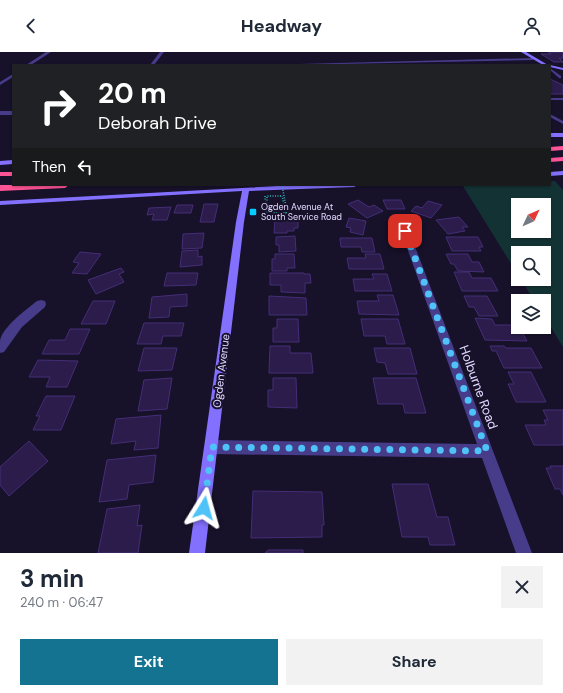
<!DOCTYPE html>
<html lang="en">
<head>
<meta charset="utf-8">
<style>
  body { margin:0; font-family:"DM Sans",sans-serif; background:#f2f2f3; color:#1f2937; height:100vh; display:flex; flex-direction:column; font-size:15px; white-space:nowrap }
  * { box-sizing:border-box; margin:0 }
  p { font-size:13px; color:#747a83 }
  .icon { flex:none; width:22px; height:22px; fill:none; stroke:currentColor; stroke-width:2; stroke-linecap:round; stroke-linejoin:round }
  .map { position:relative; height:501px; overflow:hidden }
  .panel { display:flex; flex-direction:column; background:#fff; flex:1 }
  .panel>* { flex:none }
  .top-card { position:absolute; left:12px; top:12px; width:539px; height:122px; border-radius:0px; box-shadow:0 1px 3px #0004; background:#202124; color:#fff; overflow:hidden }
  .needle { width:26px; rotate:46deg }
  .tools { position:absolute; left:511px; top:146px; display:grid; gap:8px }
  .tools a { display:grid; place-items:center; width:40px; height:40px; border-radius:0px; background:#fff; box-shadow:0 1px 3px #0004; font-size:20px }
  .pin { position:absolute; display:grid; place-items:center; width:34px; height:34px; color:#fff; margin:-17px; border-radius:8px; box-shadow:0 2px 6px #0006 }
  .me { position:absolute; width:44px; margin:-22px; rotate:8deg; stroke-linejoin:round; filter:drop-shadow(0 0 3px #0008) }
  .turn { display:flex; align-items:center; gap:14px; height:84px; padding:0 20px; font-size:18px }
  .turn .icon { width:52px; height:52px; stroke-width:2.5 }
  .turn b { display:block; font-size:28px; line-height:34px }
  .then { display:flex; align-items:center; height:38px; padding:0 20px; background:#0003; gap:8px; font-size:15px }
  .round { display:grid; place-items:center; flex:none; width:42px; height:42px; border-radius:0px; background:#f2f2f3 }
  .summary { display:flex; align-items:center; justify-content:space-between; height:68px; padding:0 20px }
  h1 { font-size:24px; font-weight:700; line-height:30px }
  .cta { display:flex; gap:8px; margin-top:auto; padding:8px 20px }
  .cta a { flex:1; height:46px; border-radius:0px; background:#137391; color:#fff; font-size:16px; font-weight:700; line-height:46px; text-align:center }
  .cta a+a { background:#f2f2f3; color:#1f2937 }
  header { display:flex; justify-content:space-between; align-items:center; height:52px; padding:0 20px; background:#fff; font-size:18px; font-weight:700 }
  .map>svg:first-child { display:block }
  .green { fill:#133234; fill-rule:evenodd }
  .building { fill:#2b1c4b; stroke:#442e77 }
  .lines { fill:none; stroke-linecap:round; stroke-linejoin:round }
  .path { stroke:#30b7bd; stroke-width:1.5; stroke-dasharray:1 1.5; stroke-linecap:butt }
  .lane { fill:#463c89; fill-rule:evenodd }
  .street { fill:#463c89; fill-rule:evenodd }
  .secondary { fill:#8370ff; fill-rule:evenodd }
  .highway { fill:#ff5495; fill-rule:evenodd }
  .path-bridge { stroke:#30b7bd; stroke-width:1.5; stroke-dasharray:1 1.5; stroke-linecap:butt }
  .route { stroke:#4fc3f7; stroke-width:7; stroke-dasharray:0 12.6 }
  .poi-dot { fill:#05cdff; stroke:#17112a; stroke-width:1.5 }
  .labels { text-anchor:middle; stroke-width:4; stroke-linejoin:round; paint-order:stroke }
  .far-poi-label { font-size:9px; fill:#e2d9ff; stroke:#17112a; text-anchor:start }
  .street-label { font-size:11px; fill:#e2d9ff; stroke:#17112a }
  .near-street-label { font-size:13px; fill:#e2d9ff; stroke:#17112a }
</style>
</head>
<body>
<header><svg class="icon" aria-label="back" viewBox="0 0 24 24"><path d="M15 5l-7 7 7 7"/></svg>Headway<svg class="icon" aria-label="person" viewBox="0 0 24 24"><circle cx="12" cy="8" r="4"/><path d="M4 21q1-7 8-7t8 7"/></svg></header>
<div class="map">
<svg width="563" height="501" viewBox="0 0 563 501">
  <rect width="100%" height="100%" fill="#17112a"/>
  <path class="green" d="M550 129H555L563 138V295L544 264V249H534L521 227H544V201H518V223L463 134 550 133ZM518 153H544V179H518Z"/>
  <path class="building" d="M548 0H563V6H559L563 10H554L541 2H551Z
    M550 27 563 33V42H550Z
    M358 148 369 155 374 153 383 159 367 166 348 152Z
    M383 148H401L405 157H387Z
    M428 149 442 153 431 166 411 159 416 154 422 156Z
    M204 152H218L214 170H200Z
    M177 153H193L191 161H174Z
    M171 155 167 168H152L154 162 147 163 149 156Z
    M459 165 468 175H462L465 179 448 182 436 168Z
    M349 166 366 169 363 183 350 180 351 176 346 175Z
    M275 167H298V176H294V179H287V181H274Z
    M204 181 202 196 182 197 183 182Z
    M295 184 296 199 279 200V193H276V185Z
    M446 185H478L483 195H479L481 199H452Z
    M340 186H372L375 200H362L361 195H341Z
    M198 198V205L202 204V213L180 215 182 199Z
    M80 200 101 202 87 222 72 221 79 211 73 210Z
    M275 202H294L295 216H287V219H272V207H275Z
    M365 202H380L384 217H349L347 206H366Z
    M446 202H468L472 210H479L484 220 458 219 454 212H451Z
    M121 216 124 220 119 222 124 230 96 242 88 228Z
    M454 220H469L472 226H491L498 239H462Z
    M167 221H198L196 233 164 234Z
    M270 221H304V222H310L311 231H305V241L281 240V233H270Z
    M372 222H387L392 239H355L353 227H374Z
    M187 242V254L170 255 169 265 149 266 152 245Z
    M377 243H393L399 263 359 262 357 249H379Z
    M269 244 306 246 307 263H269Z
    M464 244H487L498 264H479L474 255H469Z
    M93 249H115L106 272H81Z
    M475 266 492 267 495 273H518L527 289 485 288Z
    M277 267H298L299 290H273V276H277Z
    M361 267H398L405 292H387L385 284H364Z
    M144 271H184L181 284H163L161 292H137Z
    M70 277H90L79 302H42L49 288H65Z
    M270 294H290V301H311L313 321H269Z
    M490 294H504L506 296H531L542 316H504L496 299H492Z
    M144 296H177L172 318 138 319Z
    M374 296H410L417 322H388L385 311 377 310Z
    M38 308 78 309 67 335H46L50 325H29Z
    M508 320H531L546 350H516L508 332H514Z
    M172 326 167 357 138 359 144 328Z
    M273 326H296L297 356 268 355V338H273Z
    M373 326H416L426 361H405L403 352H378Z
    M46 344H75L61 378H33L40 364H36Z
    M543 358H563V393H534L525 373H546L544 368H548Z
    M161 363 158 396 134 398 136 389 111 392 116 367Z
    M29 389 48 409 9 444 0 433V415Z
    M156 403 153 430 129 433 127 447 99 450 107 408Z
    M550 414H563V443L560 437H555L546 416H551Z
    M392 432H428L437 465H448L455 493H430L428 485H402Z
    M253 439 322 440 324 473H322V485L251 486Z
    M140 453 137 474 142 473 138 501H98L107 457Z
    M268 498H303V501H265Z"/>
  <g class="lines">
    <path class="path" d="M265 144 266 162 286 161 282 144"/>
    <path class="lane" d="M550 16 561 24V26H559L550 18Z
      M550 46H563V48H550Z
      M550 62 563 69V72L550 65Z"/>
    <path class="street" d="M46 0H51L31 13H26Z
      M160 0H164L154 13H150Z
      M534 6 533 8 296 13 298 12Z
      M13 22V25L0 33V30Z
      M0 59H13V63H0Z
      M402 177H408L409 179 532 501H516L482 406 212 402 207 400 205 395 207 390 212 388 477 392 401 179Z
      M41 248 45 249 46 252 45 255 22 275 4 300 0 301C0 297 0 293 0 289 2 275 27 257 37 249Z"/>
    <path class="secondary" d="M521 0H526L548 13H543Z
      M549 13H550L563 16V18L550 15Z
      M550 81H563V85H550Z
      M13 108V112L0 113V109Z
      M563 119V123L550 124V120Z
      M296 133H358L354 135 249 139 244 170 205 501H189L236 170 242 139 0 153V149Z"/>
    <path class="highway" d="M563 94V98L550 99V95Z
      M563 105V109L550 110V106Z
      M0 120H13V124H0Z
      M0 133H69L65 136 0 139Z"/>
    <path class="path-bridge" d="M282 133 287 160 267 161V144H282"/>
  </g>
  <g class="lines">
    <path class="route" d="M204 456 212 395 487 399 405 179"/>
  </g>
  <rect class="poi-dot" x="249" y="156" width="8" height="8" rx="2"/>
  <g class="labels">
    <g class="far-poi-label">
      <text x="261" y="158">Ogden Avenue At<tspan x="261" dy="10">South Service Road</tspan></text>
    </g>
    <g class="street-label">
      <text transform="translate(221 319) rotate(-83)" y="4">Ogden Avenue</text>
    </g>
    <g class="near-street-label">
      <text transform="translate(479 335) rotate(70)" y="5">Holburne Road</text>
    </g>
  </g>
</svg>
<div class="tools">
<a><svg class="needle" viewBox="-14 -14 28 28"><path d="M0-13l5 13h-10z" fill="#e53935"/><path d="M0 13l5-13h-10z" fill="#747a83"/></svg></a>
<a><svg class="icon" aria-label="search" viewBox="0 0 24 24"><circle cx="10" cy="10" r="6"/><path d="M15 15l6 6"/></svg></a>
<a><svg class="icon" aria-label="layers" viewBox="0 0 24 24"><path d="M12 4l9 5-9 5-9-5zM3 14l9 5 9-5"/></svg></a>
</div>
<div class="pin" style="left:405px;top:179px;background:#d93025"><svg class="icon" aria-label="arrive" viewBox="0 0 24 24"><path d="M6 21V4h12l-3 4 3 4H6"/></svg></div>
<svg class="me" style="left:204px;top:456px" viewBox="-20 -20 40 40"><path d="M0-17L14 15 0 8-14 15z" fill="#4fc3f7" stroke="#fff" stroke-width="4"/></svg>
<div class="top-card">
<div class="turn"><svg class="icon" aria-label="right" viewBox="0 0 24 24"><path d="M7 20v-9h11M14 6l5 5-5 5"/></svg><div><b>20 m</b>Deborah Drive</div></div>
<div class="then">Then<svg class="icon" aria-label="left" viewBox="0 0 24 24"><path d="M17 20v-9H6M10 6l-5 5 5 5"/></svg></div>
</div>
</div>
<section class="panel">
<div class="summary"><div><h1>3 min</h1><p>240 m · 06:47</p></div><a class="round"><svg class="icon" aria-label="close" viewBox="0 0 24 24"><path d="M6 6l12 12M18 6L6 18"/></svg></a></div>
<div class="cta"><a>Exit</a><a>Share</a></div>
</section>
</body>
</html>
